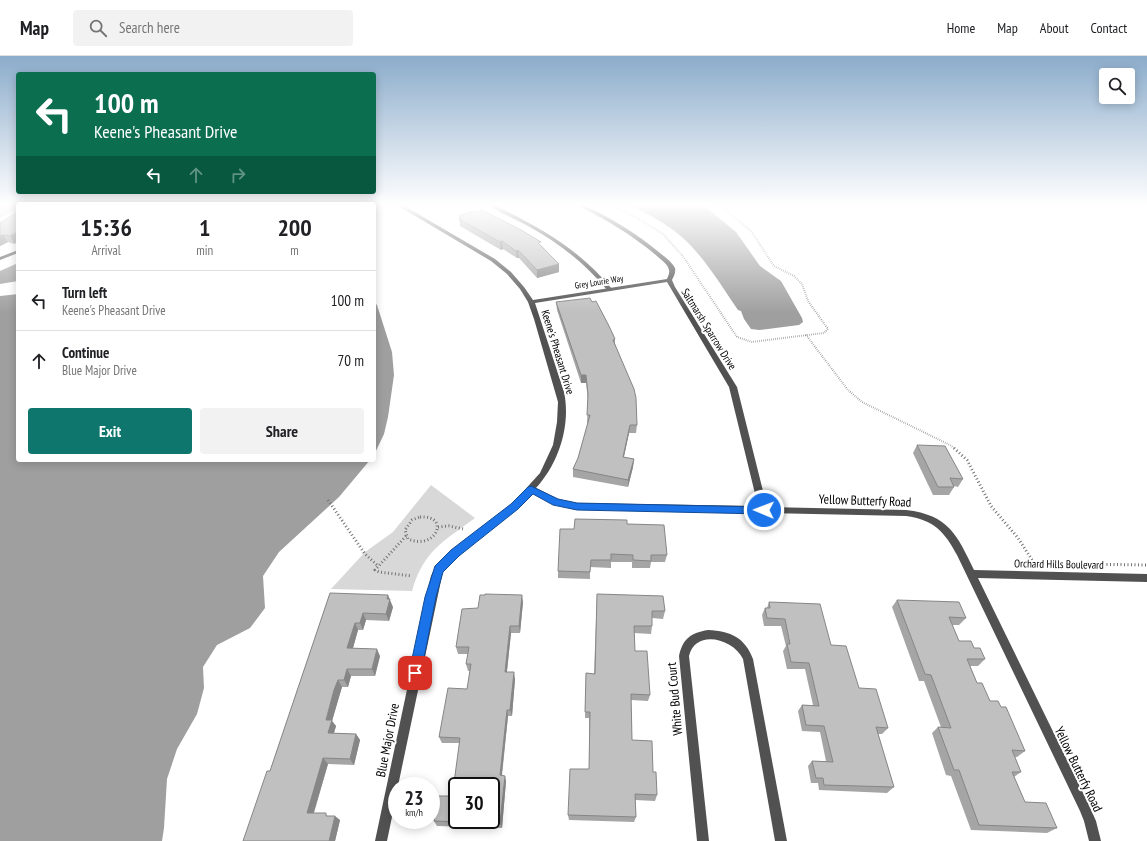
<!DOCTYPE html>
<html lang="en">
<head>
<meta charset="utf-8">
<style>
  body { margin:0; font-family:"PT Sans Narrow",sans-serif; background:#f2f2f2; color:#202124; height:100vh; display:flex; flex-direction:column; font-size:15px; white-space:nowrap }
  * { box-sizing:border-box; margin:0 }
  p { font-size:13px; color:#757577 }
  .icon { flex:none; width:22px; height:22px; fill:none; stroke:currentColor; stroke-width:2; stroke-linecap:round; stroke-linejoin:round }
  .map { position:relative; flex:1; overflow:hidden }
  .details { position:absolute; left:16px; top:146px; width:360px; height:260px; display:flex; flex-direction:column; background:#fff; border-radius:4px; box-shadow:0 2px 10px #0003 }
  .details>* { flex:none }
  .top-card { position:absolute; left:16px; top:16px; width:360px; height:122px; border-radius:4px; box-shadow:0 2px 10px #0003; background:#0b6e4f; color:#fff; overflow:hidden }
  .controls { position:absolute; left:1099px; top:12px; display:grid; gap:8px }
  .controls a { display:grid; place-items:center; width:36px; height:36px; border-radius:4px; background:#fff; box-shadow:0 2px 10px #0003; font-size:20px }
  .speed { position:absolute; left:388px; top:721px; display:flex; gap:8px; font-size:20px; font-weight:700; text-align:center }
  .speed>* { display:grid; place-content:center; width:52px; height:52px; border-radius:50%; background:#fff; box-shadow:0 2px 10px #0003; line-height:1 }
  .speed small { font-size:10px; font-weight:400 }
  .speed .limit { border:2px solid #111; border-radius:6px; background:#fff; color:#111 }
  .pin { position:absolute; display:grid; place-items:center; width:34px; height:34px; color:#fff; margin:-17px; border-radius:8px; box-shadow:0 2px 6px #0006 }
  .me { position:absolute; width:44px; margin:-22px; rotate:271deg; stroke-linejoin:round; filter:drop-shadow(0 0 3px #0008) }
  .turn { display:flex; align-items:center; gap:14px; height:84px; padding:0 12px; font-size:18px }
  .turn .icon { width:52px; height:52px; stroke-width:2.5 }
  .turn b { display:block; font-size:28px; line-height:34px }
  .lanes { display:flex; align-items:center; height:38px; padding:0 12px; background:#0003; justify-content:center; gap:20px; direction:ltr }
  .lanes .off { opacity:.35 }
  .eta { display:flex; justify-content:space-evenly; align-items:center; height:68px; text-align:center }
  .eta b { font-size:24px; font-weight:700; line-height:28px }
  .button { display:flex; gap:8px; margin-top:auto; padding:8px 12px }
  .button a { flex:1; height:46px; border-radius:4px; background:#0f766e; color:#fff; font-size:16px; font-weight:700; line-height:46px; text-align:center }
  .button a+a { background:#f2f2f2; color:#202124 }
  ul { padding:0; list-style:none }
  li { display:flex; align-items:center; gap:12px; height:60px; padding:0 12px; border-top:1px solid #e0e0e0 }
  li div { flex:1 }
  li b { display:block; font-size:15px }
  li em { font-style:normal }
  header { display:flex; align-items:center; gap:24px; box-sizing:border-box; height:56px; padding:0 20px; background:#fff; border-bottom:1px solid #e0e0e0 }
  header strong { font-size:19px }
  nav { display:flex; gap:22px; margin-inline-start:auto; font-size:14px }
  .search { width:280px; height:36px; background:#f2f2f2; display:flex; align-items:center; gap:10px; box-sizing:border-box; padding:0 14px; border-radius:4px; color:#757577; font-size:15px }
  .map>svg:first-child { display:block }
  .green { fill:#d8d8d8 }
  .water { fill:#9f9f9f }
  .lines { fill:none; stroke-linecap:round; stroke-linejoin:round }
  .path-far1 { stroke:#737373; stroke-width:2; stroke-dasharray:0.5 1.5; stroke-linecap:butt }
  .path { stroke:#737373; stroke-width:3; stroke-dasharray:1 2.5; stroke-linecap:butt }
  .service { fill:#515151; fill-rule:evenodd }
  .minor { fill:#515151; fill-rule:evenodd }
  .wall { fill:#a5a5a5 }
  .shaded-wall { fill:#868686 }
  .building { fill:#c0c0c0; stroke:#868686; fill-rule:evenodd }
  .route { fill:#1a73e8; stroke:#114b97 }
  .labels { text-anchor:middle; stroke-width:4; stroke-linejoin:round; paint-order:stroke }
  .far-street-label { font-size:9px; fill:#000; stroke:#fff }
  .street-label { font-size:11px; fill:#000; stroke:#fff }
  .near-street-label { font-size:13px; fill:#000; stroke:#fff }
</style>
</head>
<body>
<header>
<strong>Map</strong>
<div class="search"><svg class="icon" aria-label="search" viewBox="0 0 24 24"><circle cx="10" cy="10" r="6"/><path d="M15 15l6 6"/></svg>Search here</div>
<nav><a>Home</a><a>Map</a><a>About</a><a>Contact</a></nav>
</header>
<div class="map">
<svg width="1147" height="785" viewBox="0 0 1147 785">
  <rect width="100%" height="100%" fill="#fff"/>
  <path class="green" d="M0 148H22H18V151L0 162Z
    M431 429 475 462C443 486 424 494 412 535L331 533 365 496 393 476Z"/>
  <path class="water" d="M627 148H702L736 176 760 210 781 225 802 262 803 266 799 269 759 274 751 273 744 263 741 255 738 254C721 229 704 201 682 181 666 167 646 157 627 148Z
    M18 207V225L0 228V215Z
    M18 238V404H370L339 441 279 496 263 520 265 552 250 572 217 589 203 611 204 632 197 658 177 693 167 723 164 772 162 785H0V240Z
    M374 246 377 249 392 296 394 319 388 361 384 378 374 399Z"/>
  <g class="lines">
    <path class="path-far1" d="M607 148 637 162 663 178 682 199 737 281 752 286 824 277 828 273 808 245 802 228 794 220 774 210 751 175 718 148
      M806 279 848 334 862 346 950 389 955 393"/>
    <path class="path" d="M954 392 967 404 991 450 1018 482 1034 507H1037
      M328 444 365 498 378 510
      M420 461C451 459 436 495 408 483L405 474 412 464Z
      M438 471 449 470 463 473
      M406 480 375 514 379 516 412 520
      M1082 508 1147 509"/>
    <path class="service" d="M488 148H493C540 172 577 191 612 233V235H608C585 207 560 188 528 170 515 163 499 157 488 148Z
      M18 194V197L0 204V201Z"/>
    <path class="minor" d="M395 148H401L495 203 511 216 524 231 533 244 667 223C668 220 670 217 669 214 668 208 661 204 657 200 632 179 606 163 576 149V148H581C610 161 636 177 660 197 665 201 672 206 675 212 676 216 674 220 672 224L675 231 737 331 767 451 906 454C949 459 957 479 974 514L1147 518V526L978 522 1088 747 1096 765 1101 785H1089L1084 765 1080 755 957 499C944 475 934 464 906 460L767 457 764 458 761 457 577 453 553 448 532 437C505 467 469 486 443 515L398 730H397V737L387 785H375L431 520 436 510 446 499 512 448 540 417 553 389 557 366 558 346 534 263 528 246 520 233 507 218 491 205ZM667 226 729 331 758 450 577 447 558 443 536 432C559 407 571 369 564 336L535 247Z
      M708 574C731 575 745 582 753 603L787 785H775L743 603C733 582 695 573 689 600L709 785H697L679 600C683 582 691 577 708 574Z"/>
  </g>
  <path class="wall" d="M459 160 541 189 559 208V216L537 222 519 202H517L503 193 501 194 460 170Z
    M0 167 14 188 8 186 0 190Z
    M556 246H592L615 283V288L637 369 636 377H629L624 401 634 403 633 411 628 431 573 421V413L578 402 588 367H587L588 344 586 327H581L557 254Z
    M917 389 963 423 958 431 954 430V431L949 439H933L913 397Z
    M627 468 667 499 665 506H651L650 512H632V506H611V512L590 511V523L558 522V515L574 473Z
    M330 537 393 551 389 565 366 564 363 574H358L353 592 380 600 375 620H351L348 631H342L339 641 332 665 336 670 334 677 356 678 360 684 354 709 328 708 314 757 329 760 340 764 335 785 270 715Z
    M597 538 665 555 663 563 652 562V570L651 578 634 577 635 595 650 639 648 645 631 644 632 684 653 716 657 739 655 745 635 744 636 761 634 766 569 764 568 759 589 713V662H585L586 617 594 618Z
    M897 544 966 562 959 569H952L959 585 974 592 985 603 978 610H970L977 627 990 645 1001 651 1025 695 1017 701H1014L1021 716 1014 721 1025 746 1057 772 1047 777 971 774 951 720 946 719 932 677 938 671H941L924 625H919L892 551Z
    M523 546 520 577H511L507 616 515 623 512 660H508L502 720 506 725 502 772 437 770 434 765V762H431V740H451L454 727 460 687H442L439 681 467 633 470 615H468L466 608 468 598H458L456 591 478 552Z
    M769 546 831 589 859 632 888 672 882 678H878L894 731 887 737 819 734 818 727H811L808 710 812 705H826L820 676 802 675 798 655 802 649H813L805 613H787L783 595 786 590 781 570H764L762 559 765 552H767Z"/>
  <path class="shaded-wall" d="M18 176V186L14 188 9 180Z
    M3 179 8 186 0 190V180Z
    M502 185 503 193 501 194 500 186Z
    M518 194 519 202H517L516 195Z
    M559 208V216L537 222V214Z
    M581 319H586V327H581Z
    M630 369 629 377 622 409 623 401Z
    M634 403 633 411 628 431V424Z
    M388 539 393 551 389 565 386 558 387 543Z
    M522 539 523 546 520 577 519 570Z
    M363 557 366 564 363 574 360 567Z
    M355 567 358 574 351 599 347 592Z
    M510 570 511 577 506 623 505 616Z
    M377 593 380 600 375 620 372 613Z
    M347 613 351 620 348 631 344 624Z
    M514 616 515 623 512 660 510 654Z
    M338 624 342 631 339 641 332 665 336 670 332 683 328 677 326 664 334 634Z
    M507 654 508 660 501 725 500 719Z
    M356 678 360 684 354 709 350 703Z
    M323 702 328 708 312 762 307 757Z
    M505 720 506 725 502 772 500 767Z
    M335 760 340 764 335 785H329Z"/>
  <path class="building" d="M482 154 521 174 541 186 538 187 559 208 537 214 518 194 516 195 502 185 500 186 459 163 461 162 459 160 473 155 475 156Z
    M18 156V176L9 180 3 179 0 180V167Z
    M590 242 592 246 596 245 609 270 615 283 613 284 634 333 636 342 637 369H630L623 401 634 403 628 424 573 413 578 402 590 359H587L588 338 586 319H581L556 246Z
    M917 389 945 390 963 423 950 422 954 431H938Z
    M575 463 627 464V468L664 469 667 499H651V505L633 504V499L611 498V504H591L590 516 558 515 560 473H574Z
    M330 537 388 539 387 543H390L386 558 363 557 360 567H355L347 592 377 593 372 613H347L344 624H338L334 634 326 664H332L328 677 356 678 350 703 323 702 307 757H326V760H335L329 785H243L267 715H270Z
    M485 538 522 539 519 570H510L505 616H514L510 654H507L500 719 505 720 500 767 434 765 435 758 431 757V740H451L454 727 460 682 439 681 448 632 467 633 471 608H466L469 591H456L462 553 478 552 480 539H485ZM457 730H491V764H457Z
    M597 538 663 540 665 555H652V570H634L635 595H647L650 639 631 638 632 684 652 685 653 716H656L657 739 635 738 636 761 568 759 570 713H589L590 656H585L586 617 595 618Z
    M897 544 959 546 966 562 949 561 959 585H971L974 592H980L985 603H967L977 627H982L990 645H998L1001 651H1006L1025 695 1012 694 1021 716H1012L1025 746 1046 747 1057 772 979 769 959 714H954L938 671 951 672 931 619 925 618Z
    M769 546 820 548 831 589 846 590 859 632 876 633 888 672 876 671 894 731 824 729 823 722H816L812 705 833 706 824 670 806 669 802 649 819 650 809 607 791 606 787 588H790L785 563 767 562 765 552H770Z"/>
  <linearGradient id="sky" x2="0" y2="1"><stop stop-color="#8baccb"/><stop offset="0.58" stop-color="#fff"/><stop offset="1" stop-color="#fff" stop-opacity="0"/></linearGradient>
  <rect width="1147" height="257" fill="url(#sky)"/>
  <path class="route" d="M531 430 558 443 577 447 764 451 768 452 769 454 768 457 764 458 577 454 553 449 533 438 518 453 459 500 443 516 436 541 421 617 419 621 415 623 410 621 409 617 425 541 435 510 451 494 511 448 528 431Z"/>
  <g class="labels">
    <g class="far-street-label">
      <text transform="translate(599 226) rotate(-9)" y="3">Grey Lourie Way</text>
    </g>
    <g class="street-label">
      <text transform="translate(709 273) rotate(58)" y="4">Saltmarsh Sparrow Drive</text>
      <text transform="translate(558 296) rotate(73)" y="4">Keene's Pheasant Drive</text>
      <text transform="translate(1059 508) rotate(1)" y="4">Orchard Hills Boulevard</text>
    </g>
    <g class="near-street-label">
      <text transform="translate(865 444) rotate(2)" y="5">Yellow Butterfy Road</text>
      <text transform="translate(674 643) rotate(-95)" y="5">White Bud Court</text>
      <text transform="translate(387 684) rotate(-79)" y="5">Blue Major Drive</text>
      <text transform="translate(1079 713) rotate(64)" y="5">Yellow Butterfy Road</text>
    </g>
  </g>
</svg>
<div class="controls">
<a><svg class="icon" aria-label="search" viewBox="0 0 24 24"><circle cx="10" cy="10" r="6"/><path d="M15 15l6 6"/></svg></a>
</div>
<div class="speed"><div>23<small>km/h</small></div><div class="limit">30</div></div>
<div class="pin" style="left:415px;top:617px;background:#d93025"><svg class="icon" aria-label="arrive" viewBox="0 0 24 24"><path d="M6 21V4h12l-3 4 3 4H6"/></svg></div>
<svg class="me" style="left:764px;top:454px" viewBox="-20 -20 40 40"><circle r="17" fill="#1a73e8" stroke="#fff" stroke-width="3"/><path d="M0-11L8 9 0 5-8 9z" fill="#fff"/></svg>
<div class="top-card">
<div class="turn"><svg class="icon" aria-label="left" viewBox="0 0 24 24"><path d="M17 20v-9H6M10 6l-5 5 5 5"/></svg><div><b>100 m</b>Keene's Pheasant Drive</div></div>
<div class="lanes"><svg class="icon" aria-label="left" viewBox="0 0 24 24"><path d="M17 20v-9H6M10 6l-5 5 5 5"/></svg><svg class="icon off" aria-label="ahead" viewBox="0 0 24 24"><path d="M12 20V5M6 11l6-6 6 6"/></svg><svg class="icon off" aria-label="right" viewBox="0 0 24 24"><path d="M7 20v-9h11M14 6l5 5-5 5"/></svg></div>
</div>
<section class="details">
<div class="eta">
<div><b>15:36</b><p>Arrival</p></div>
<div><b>1</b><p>min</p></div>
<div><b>200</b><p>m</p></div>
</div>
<ul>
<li><svg class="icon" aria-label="left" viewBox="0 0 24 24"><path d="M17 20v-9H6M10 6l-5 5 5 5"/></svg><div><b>Turn left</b><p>Keene's Pheasant Drive</p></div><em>100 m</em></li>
<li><svg class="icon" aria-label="ahead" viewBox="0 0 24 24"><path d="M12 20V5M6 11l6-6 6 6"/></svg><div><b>Continue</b><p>Blue Major Drive</p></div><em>70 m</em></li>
</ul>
<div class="button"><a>Exit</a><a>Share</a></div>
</section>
</div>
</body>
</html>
